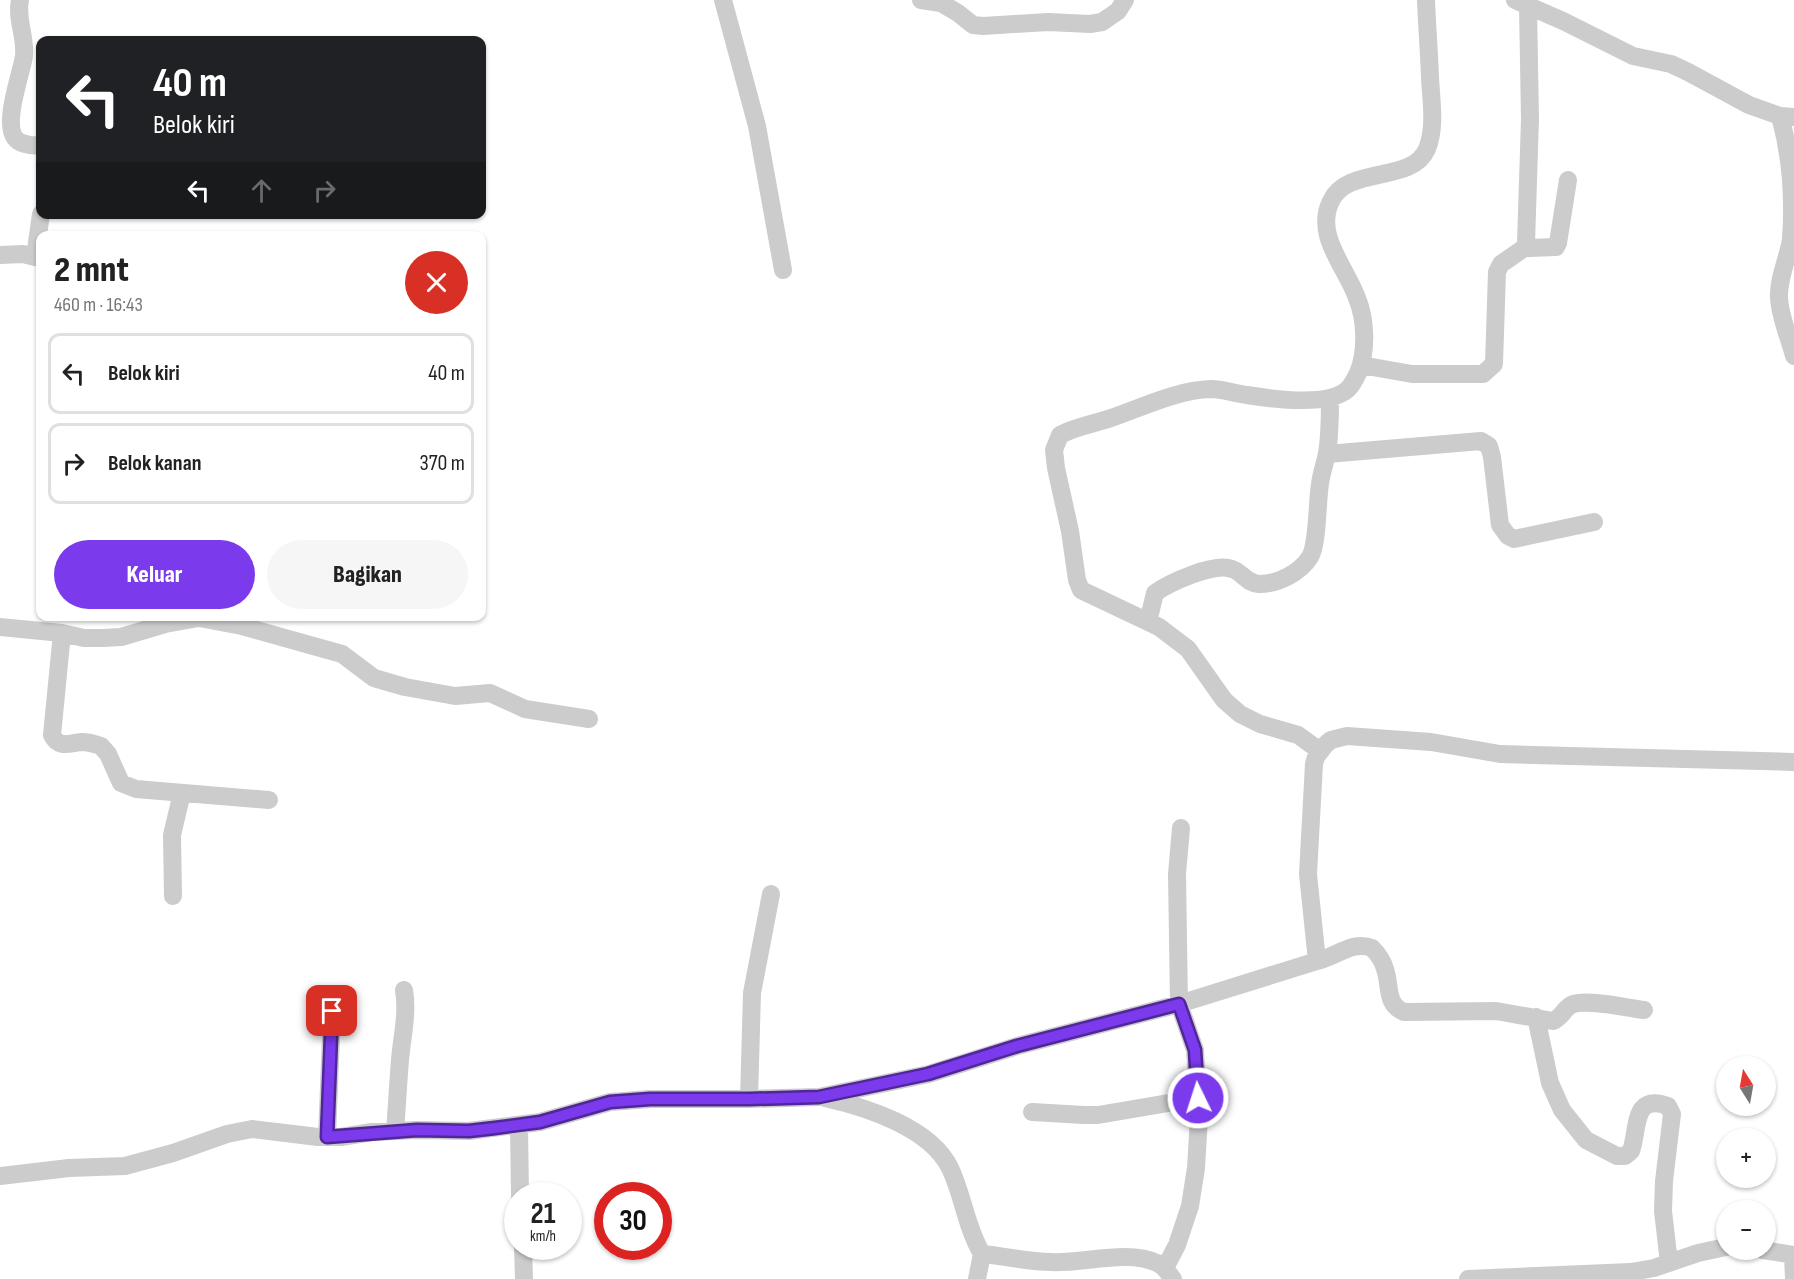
<!DOCTYPE html>
<html lang="id">
<head>
<meta charset="utf-8">
<style>
  body { margin:0; font-family:"Sofia Sans Condensed",sans-serif; background:#f6f6f6; color:#222; height:100vh; display:flex; flex-direction:column; font-size:22px; white-space:nowrap }
  * { box-sizing:border-box; margin:0 }
  p { font-size:20px; color:#767676 }
  .icon { flex:none; width:33px; height:33px; fill:none; stroke:currentColor; stroke-width:2; stroke-linecap:round; stroke-linejoin:round }
  .map { position:relative; flex:1; overflow:hidden }
  .drawer { position:absolute; left:36px; top:231px; width:450px; height:390px; display:flex; flex-direction:column; background:#fff; border-radius:12px; box-shadow:0 2px 4px #0004 }
  .drawer>* { flex:none }
  .hud { position:absolute; left:36px; top:36px; width:450px; height:183px; border-radius:12px; box-shadow:0 2px 4px #0004; background:#202124; color:#fff; overflow:hidden }
  .needle { width:39px; rotate:349deg }
  .controls { position:absolute; left:1716px; top:1056px; display:grid; gap:12px }
  .controls a { display:grid; place-items:center; width:60px; height:60px; border-radius:50%; background:#fff; box-shadow:0 2px 4px #0004; font-size:30px }
  .speed { position:absolute; left:504px; top:1182px; display:flex; gap:12px; font-size:30px; font-weight:700; text-align:center }
  .speed>* { display:grid; place-content:center; width:78px; height:78px; border-radius:50%; background:#fff; box-shadow:0 2px 4px #0004; line-height:1 }
  .speed small { font-size:15px; font-weight:400 }
  .speed .limit { border:9px solid #d22; background:#fff; color:#111 }
  .pin { position:absolute; display:grid; place-items:center; width:51px; height:51px; color:#fff; margin:-26px; border-radius:12px; box-shadow:0 3px 9px #0006 }
  .me { position:absolute; width:66px; margin:-33px; rotate:356deg; stroke-linejoin:round; filter:drop-shadow(0 0 4px #0008) }
  .turn { display:flex; align-items:center; gap:21px; height:126px; padding:0 18px; font-size:27px }
  .turn .icon { width:78px; height:78px; stroke-width:2.5 }
  .turn b { display:block; font-size:42px; line-height:51px }
  .lanes { display:flex; align-items:center; height:57px; padding:0 18px; background:#0003; justify-content:center; gap:30px; direction:ltr }
  .lanes .off { opacity:.35 }
  .round { display:grid; place-items:center; flex:none; width:63px; height:63px; border-radius:32px; background:#f6f6f6 }
  .headline { display:flex; align-items:center; justify-content:space-between; height:102px; padding:0 18px }
  h1 { font-size:36px; font-weight:800; line-height:45px }
  .button { display:flex; gap:12px; margin-top:auto; padding:12px 18px }
  .button a { flex:1; height:69px; border-radius:36px; background:#7c3aed; color:#fff; font-size:24px; font-weight:800; line-height:69px; text-align:center }
  .button a+a { background:#f6f6f6; color:#222 }
  ul { padding:0; list-style:none }
  li { display:flex; align-items:center; gap:18px; height:81px; margin:0 12px 9px; padding:0 6px; border:3px solid #e0e0e0; border-radius:12px }
  li div { flex:1 }
  li b { display:block; font-size:22px }
  li em { font-style:normal }
  .map>svg:first-child { display:block }
  .lines { fill:none; stroke-linecap:round; stroke-linejoin:round }
  .minor { stroke:#ccc; stroke-width:18 }
  .route-casing { stroke:#51269a; stroke-width:15 }
  .route { stroke:#7c3aed; stroke-width:10 }
</style>
</head>
<body>
<div class="map">
<svg width="1794" height="1279" viewBox="0 0 1794 1279">
  <rect width="100%" height="100%" fill="#fff"/>
  <g class="lines">
    <path class="minor" d="M20 0C16 19 26 37 24 56 21 75 3 122 15 138 20 145 32 145 40 146
      M723 0 757 126 783 270
      M921 0 941 3 958 13 973 25 983 26 1048 22 1090 24 1102 22 1118 11 1125 0
      M1515 0 1563 21 1633 56 1671 64 1688 72 1749 105 1780 116 1794 117
      M1528 6 1530 119 1526 243 1529 248 1556 247 1558 243 1568 180
      M1780 116C1791 156 1794 197 1791 239 1788 259 1778 278 1779 298 1780 317 1789 337 1794 356
      M0 255 23 254 35 257 41 214
      M1361 365 1412 374H1483L1494 364 1497 272 1501 264 1527 246
      M1327 454 1481 441 1489 446 1492 457 1500 525 1508 536 1514 539 1594 522
      M1148 622 1155 593C1169 583 1214 562 1232 569 1242 572 1246 583 1259 584 1278 584 1300 573 1310 557 1318 544 1317 501 1320 484 1321 474 1325 464 1327 453 1330 435 1330 416 1330 398
      M0 627 62 633 84 638H103L121 637 165 624 199 618 242 626 342 654 374 678 405 687 455 696 490 693 525 709 589 719
      M62 633 52 735C59 749 69 743 82 742 88 742 95 744 101 746L108 754 121 783 136 789 269 800
      M1320 751 1298 735 1260 724 1240 714 1224 700 1188 649 1159 627 1081 590 1077 580 1070 531 1056 468 1054 450 1060 435C1077 426 1094 424 1111 418 1143 407 1177 390 1211 389 1223 389 1235 394 1247 395 1272 399 1329 407 1348 389 1353 384 1355 379 1358 373 1367 351 1366 320 1357 298 1346 267 1314 235 1331 201 1348 165 1412 184 1427 149 1436 127 1431 100 1430 77 1429 51 1427 26 1426 0
      M173 896 172 835 182 793
      M1317 961C1336 957 1353 940 1372 948 1378 954 1383 961 1385 969 1391 986 1385 1004 1404 1012L1496 1011 1553 1021C1561 1018 1564 1009 1571 1005 1586 998 1627 1008 1644 1010
      M1536 1017 1550 1083 1562 1110 1586 1140 1617 1156H1625L1631 1151C1639 1128 1632 1093 1668 1106L1672 1114 1664 1181 1663 1211 1669 1263
      M825 1098C865 1107 930 1127 950 1168 963 1195 966 1227 982 1254 1005 1256 1028 1262 1051 1262 1082 1264 1128 1249 1157 1263 1165 1266 1168 1273 1173 1279
      M749 1099 752 993 771 894
      M1032 1112 1084 1115H1098L1198 1098
      M519 1125 520 1196
      M395 1131C397 1107 398 1084 400 1060 402 1036 408 1014 404 990
      M327 1137 332 1011
      M0 1176 69 1168 125 1166 173 1153 227 1134 252 1129 318 1137H341L372 1132 417 1130 469 1131 540 1122 610 1102 650 1099H749L819 1097 929 1074 1017 1046 1179 1004 1317 961 1308 874 1314 764 1316 757 1325 745 1331 740 1347 736 1431 742 1500 754 1794 762
      M523 1246 524 1279
      M1763 1250 1794 1255
      M1793 1255 1794 1279
      M1165 1268 1177 1245 1190 1206 1196 1168 1199 1118 1195 1050 1179 1004 1177 874 1181 828
      M977 1279 982 1254
      M1468 1279 1631 1272 1654 1268 1698 1253 1726 1247"/>
  </g>
  <g class="lines">
    <defs>
      <path id="route" d="M332 1011 327 1137 417 1130 469 1131 495 1128 540 1122 610 1102 650 1099H749L819 1097 928 1074 1017 1046 1179 1004 1195 1050 1198 1098"/>
    </defs>
    <use href="#route" class="route-casing"/>
    <use href="#route" class="route"/>
  </g>
</svg>
<div class="controls">
<a><svg class="needle" viewBox="-14 -14 28 28"><path d="M0-13l5 13h-10z" fill="#e53935"/><path d="M0 13l5-13h-10z" fill="#767676"/></svg></a>
<a>+</a>
<a>−</a>
</div>
<div class="speed"><div>21<small>km/h</small></div><div class="limit">30</div></div>
<div class="pin" style="left:332px;top:1011px;background:#d93025"><svg class="icon" aria-label="arrive" viewBox="0 0 24 24"><path d="M6 21V4h12l-3 4 3 4H6"/></svg></div>
<svg class="me" style="left:1198px;top:1098px" viewBox="-20 -20 40 40"><circle r="17" fill="#7c3aed" stroke="#fff" stroke-width="3"/><path d="M0-11L8 9 0 5-8 9z" fill="#fff"/></svg>
<div class="hud">
<div class="turn"><svg class="icon" aria-label="left" viewBox="0 0 24 24"><path d="M17 20v-9H6M10 6l-5 5 5 5"/></svg><div><b>40 m</b>Belok kiri</div></div>
<div class="lanes"><svg class="icon" aria-label="left" viewBox="0 0 24 24"><path d="M17 20v-9H6M10 6l-5 5 5 5"/></svg><svg class="icon off" aria-label="ahead" viewBox="0 0 24 24"><path d="M12 20V5M6 11l6-6 6 6"/></svg><svg class="icon off" aria-label="right" viewBox="0 0 24 24"><path d="M7 20v-9h11M14 6l5 5-5 5"/></svg></div>
</div>
<section class="drawer">
<div class="headline"><div><h1>2 mnt</h1><p>460 m · 16:43</p></div><a class="round" style="background:#d93025;color:#fff"><svg class="icon" aria-label="close" viewBox="0 0 24 24"><path d="M6 6l12 12M18 6L6 18"/></svg></a></div>
<ul>
<li><svg class="icon" aria-label="left" viewBox="0 0 24 24"><path d="M17 20v-9H6M10 6l-5 5 5 5"/></svg><div><b>Belok kiri</b></div><em>40 m</em></li>
<li><svg class="icon" aria-label="right" viewBox="0 0 24 24"><path d="M7 20v-9h11M14 6l5 5-5 5"/></svg><div><b>Belok kanan</b></div><em>370 m</em></li>
</ul>
<div class="button"><a>Keluar</a><a>Bagikan</a></div>
</section>
</div>
</body>
</html>
